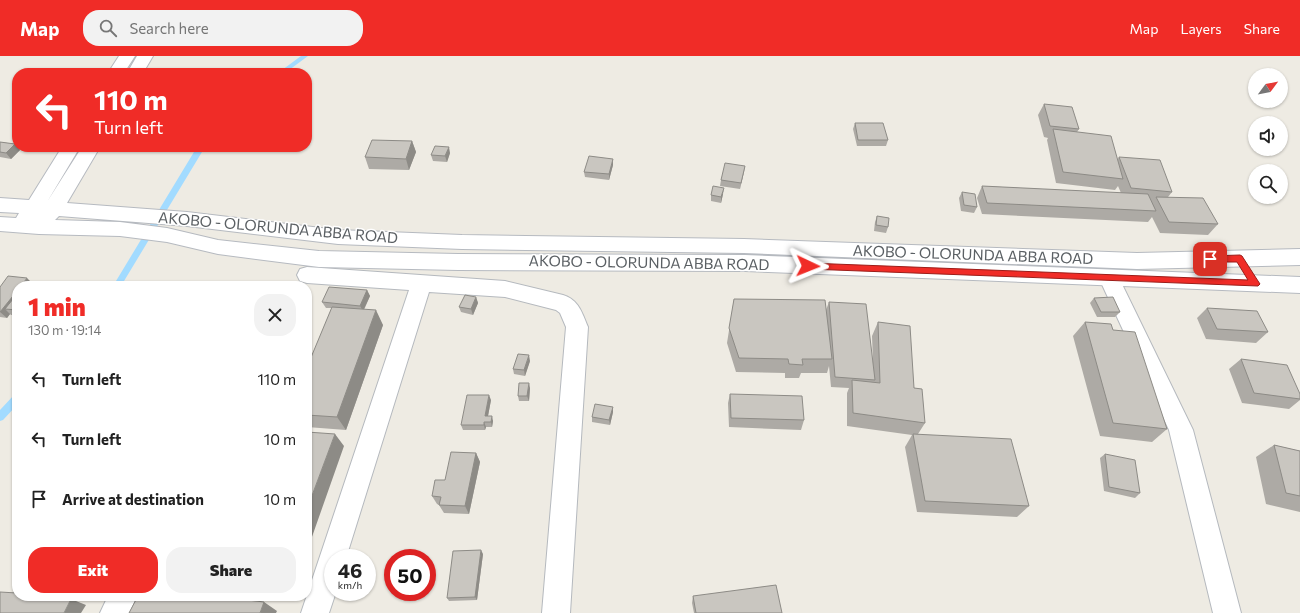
<!DOCTYPE html>
<html lang="en">
<head>
<meta charset="utf-8">
<style>
  body { margin:0; font-family:Commissioner,sans-serif; background:#f2f2f2; color:#222; height:100vh; display:flex; flex-direction:column; font-size:15px; white-space:nowrap }
  * { box-sizing:border-box; margin:0 }
  p { font-size:13px; color:#767676 }
  .icon { flex:none; width:22px; height:22px; fill:none; stroke:currentColor; stroke-width:2; stroke-linecap:round; stroke-linejoin:round }
  .map { position:relative; flex:1; overflow:hidden }
  .panel { position:absolute; left:12px; top:225px; width:300px; height:320px; display:flex; flex-direction:column; background:#fff; border-radius:16px; box-shadow:0 1px 3px #0004 }
  .panel>* { flex:none }
  .hud { position:absolute; left:12px; top:12px; width:300px; height:84px; border-radius:16px; box-shadow:0 1px 3px #0004; background:#f02c27; color:#fff; overflow:hidden }
  .needle { width:26px; rotate:58deg }
  .buttons { position:absolute; left:1248px; top:12px; display:grid; gap:8px }
  .buttons a { display:grid; place-items:center; width:40px; height:40px; border-radius:50%; background:#fff; box-shadow:0 1px 3px #0004; font-size:20px }
  .speed { position:absolute; left:324px; top:493px; display:flex; gap:8px; font-size:20px; font-weight:700; text-align:center }
  .speed>* { display:grid; place-content:center; width:52px; height:52px; border-radius:50%; background:#fff; box-shadow:0 1px 3px #0004; line-height:1 }
  .speed small { font-size:10px; font-weight:400 }
  .speed .limit { border:6px solid #d22; background:#fff; color:#111 }
  .pin { position:absolute; display:grid; place-items:center; width:34px; height:34px; color:#fff; margin:-17px; border-radius:8px; box-shadow:0 2px 6px #0006 }
  .me { position:absolute; width:44px; margin:-22px; rotate:92deg; stroke-linejoin:round; filter:drop-shadow(0 0 3px #0008) }
  .turn { display:flex; align-items:center; gap:14px; height:84px; padding:0 16px; font-size:18px }
  .turn .icon { width:52px; height:52px; stroke-width:2.5 }
  .turn b { display:block; font-size:28px; line-height:34px }
  .round { display:grid; place-items:center; flex:none; width:42px; height:42px; border-radius:16px; background:#f2f2f2 }
  .head { display:flex; align-items:center; justify-content:space-between; height:68px; padding:0 16px }
  h1 { font-size:24px; font-weight:800; line-height:30px; color:#f02c27 }
  .primary-button { display:flex; gap:8px; margin-top:auto; padding:8px 16px }
  .primary-button a { flex:1; height:46px; border-radius:16px; background:#f02c27; color:#fff; font-size:16px; font-weight:800; line-height:46px; text-align:center }
  .primary-button a+a { background:#f2f2f2; color:#222 }
  ul { padding:0; list-style:none }
  li { display:flex; align-items:center; gap:12px; height:60px; padding:0 16px }
  li div { flex:1 }
  li b { display:block; font-size:15px }
  li em { font-style:normal }
  header { display:flex; align-items:center; gap:24px; box-sizing:border-box; height:56px; padding:0 20px; background:#f02c27; color:#fff }
  header strong { font-size:19px }
  nav { display:flex; gap:22px; margin-inline-start:auto; font-size:14px }
  .search { width:280px; height:36px; background:#f2f2f2; display:flex; align-items:center; gap:10px; box-sizing:border-box; padding:0 14px; border-radius:16px; color:#767676; font-size:15px }
  .map>svg:first-child { display:block }
  .lines { fill:none; stroke-linecap:round; stroke-linejoin:round }
  .stream { fill:#a2dbff; fill-rule:evenodd }
  .street-casing { stroke:#b5b9be; stroke-width:2 }
  .secondary-casing { stroke:#b6bac0; stroke-width:2 }
  .street { fill:#fff; fill-rule:evenodd }
  .secondary { fill:#fff; fill-rule:evenodd }
  .wall { fill:#adaaa5 }
  .shaded-wall { fill:#8d8b86 }
  .building { fill:#c9c6c0; stroke:#8d8b86 }
  .route { fill:#f02c27; stroke:#9c1d19 }
  .labels { text-anchor:middle; stroke-width:3; stroke-linejoin:round; paint-order:stroke }
  .street-label { font-size:15px; fill:#5b6064; stroke:#fff }
</style>
</head>
<body>
<header>
<strong>Map</strong>
<div class="search"><svg class="icon" aria-label="search" viewBox="0 0 24 24"><circle cx="10" cy="10" r="6"/><path d="M15 15l6 6"/></svg>Search here</div>
<nav><a>Map</a><a>Layers</a><a>Share</a></nav>
</header>
<div class="map">
<svg width="1300" height="557" viewBox="0 0 1300 557">
  <rect width="100%" height="100%" fill="#eeebe3"/>
  <g class="lines">
    <path class="stream" d="M301 0H308L285 17H278Z
      M197 91H205L121 230H113Z
      M17 338V349L3 364 0 365V354L14 339Z"/>
    <defs>
      <path id="street" d="M307 211 505 225 563 239C579 244 582 257 588 271L570 557H542L566 271 560 257 556 254 505 241 429 236 346 502H333V536H336L329 557H301L409 234 307 227 300 225 297 219 300 213Z
        M1109 214 1116 216 1119 222 1193 374 1241 557H1213L1169 374 1099 222 1102 216Z
        M108 540H137L129 557H100Z"/>
      <path id="secondary" d="M119 0H135L124 17H108Z
        M137 0H153L143 17H127Z
        M62 91H80L47 146 82 91H100L67 147 187 156 338 174 462 179 744 183 1137 197 1300 193V209L1137 213 744 197 462 193 338 188 187 170 59 160 55 164 120 166 167 172 218 184 319 195 458 198 745 199 1300 221V237L745 215 458 214 319 211 218 198 167 186 120 180 39 178 0 175V161L16 162 19 157 0 156V142L29 144Z"/>
    </defs>
    <use href="#street" class="street-casing"/>
    <use href="#secondary" class="secondary-casing"/>
    <use href="#street" class="street"/>
    <use href="#secondary" class="secondary"/>
  </g>
  <path class="wall" d="M1044 48 1079 73 1077 76 1117 104 1119 101 1172 136 1168 141 1218 168 1208 179 1160 177 1152 161 1148 166 982 158 977 142 982 130 1121 137 1118 130 1115 134 1056 127 1047 84 1048 82 1044 81 1038 59Z
    M855 67 888 84 886 90H857L853 73Z
    M412 85 416 96 409 114 369 113 365 101Z
    M0 86 15 88 20 94 11 103 0 101Z
    M450 97 447 106 433 105 431 99Z
    M613 109 609 124 585 121 584 116Z
    M745 110 740 133 720 130 721 124Z
    M962 136 977 151 974 157 961 155 959 142Z
    M723 138 721 147 711 145V139Z
    M877 160 888 171 886 177 874 175 875 166Z
    M17 230V259H11L10 258 7 262 0 261V231Z
    M367 234 370 240 364 254 383 269 346 374 307 371V311L332 252H326L322 246Z
    M476 241 478 247 473 259 461 256 459 251Z
    M1094 242 1120 256 1115 261H1097L1090 247Z
    M734 243 826 254 829 246 873 306 872 280 878 266 914 332 925 367 918 378 1029 450 1017 461 917 456 905 391 912 379 847 370V337L849 332 831 331 829 310 827 317H801L799 322H785V317L736 316 727 287Z
    M1207 252 1268 276 1256 287 1206 283 1197 262Z
    M1085 266 1113 274 1167 373 1152 386 1100 380 1073 280Z
    M1241 303 1300 338V344L1289 353 1242 347 1229 313Z
    M530 305 525 320 514 318 513 313Z
    M530 332 529 345H519L518 340Z
    M730 338 804 364 801 374 729 371 728 347Z
    M491 344 488 360 493 365 492 371H486L485 374H463L461 369Z
    M613 351V356L610 369 592 366V361Z
    M1274 389 1300 395V456L1266 448 1256 401Z
    M476 397 480 406 469 458 444 457 439 449 437 448 432 440 445 424Z
    M1105 398 1140 437 1135 442 1104 435 1100 402Z
    M483 498 477 544 449 545 447 542Z
    M693 540 782 557H694L692 547Z"/>
  <path class="shaded-wall" d="M412 85 416 96 409 114 406 103Z
    M15 88 20 94 11 103 6 97Z
    M449 91 450 97 447 106 445 100Z
    M613 103V109L609 124V118Z
    M745 110 744 116 740 133 741 127Z
    M724 132 723 138 721 147V141Z
    M27 222 33 228 32 230H21Z
    M367 234 370 240 363 255 360 250Z
    M17 235V249L5 253 10 258 7 262 0 256Z
    M476 241 478 247 473 259 471 253Z
    M376 254 383 269 346 374 337 361Z
    M529 299 530 305 525 320 524 314Z
    M529 327 530 332 529 345 527 340Z
    M489 339 491 344 487 365 485 360Z
    M613 351V356L610 369 609 364Z
    M492 360 493 365 492 371 491 366Z
    M484 366 486 371 485 374 484 369Z
    M335 378 344 390 307 495V453Z
    M476 397 480 406 469 458 465 450Z
    M481 494 483 498 477 544 475 541Z
    M71 543 86 549 81 557H64Z
    M264 546 277 555 276 557H260Z"/>
  <path class="building" d="M1044 48 1072 51 1079 73 1050 70Z
    M855 67H883L888 84H858Z
    M1053 73 1111 80 1123 123 1063 116Z
    M372 84 412 85 406 103 365 101Z
    M0 86 15 88 6 97 0 96Z
    M435 90 449 91 445 100 431 99Z
    M589 100 613 103 609 118 584 116Z
    M1119 101 1160 104 1172 136 1131 132Z
    M725 107 745 110 741 127 721 124Z
    M713 130 724 132 721 141 711 139Z
    M982 130 1148 138 1156 155 987 147Z
    M962 136 975 138 977 151 964 149Z
    M1156 141 1203 142 1218 168 1169 166Z
    M877 160 889 162 888 171 876 169Z
    M8 220 27 222 21 230H17V235L0 256V231Z
    M27 226 55 228 54 230H23Z
    M329 231 367 234 360 250 322 246Z
    M17 238V254L5 253Z
    M465 239 476 241 471 253 459 251Z
    M1113 241 1120 256H1101L1094 242Z
    M734 243 825 244 832 303H802L803 309 789 308 788 303 739 302 729 272Z
    M829 246 866 248 875 324 835 321Z
    M332 251 376 254 337 361 307 359V311Z
    M1207 252 1257 255 1268 276 1217 273Z
    M878 266 910 270 914 332 922 333 925 367 853 357 852 324 880 327Z
    M1085 266 1111 268 1113 274 1135 276 1167 373 1113 367Z
    M518 298 529 299 524 314 513 313Z
    M1241 303 1287 309 1300 338V343L1254 337Z
    M519 327H529L527 340H518Z
    M730 338 802 340 804 364 731 362Z
    M467 339H489L485 360H492L491 366H484V369H461Z
    M595 348 613 351 609 364 592 361Z
    M307 376 335 378 307 453Z
    M913 378 1011 383 1029 450 925 445Z
    M1274 389 1300 395V440L1286 437Z
    M451 396 476 397 465 450 439 449 441 441 432 440 435 424H445Z
    M1105 398 1135 404 1140 437 1109 431Z
    M481 494 475 541 447 542 453 495Z
    M776 529 782 557H696L693 540Z
    M0 536 17 537V540H44L71 543 64 557H0Z
    M138 540H214L264 546 260 557H129Z"/>
  <path class="route" d="M1240 199 1242 200 1258 225 1260 228 1258 230 808 213 804 210 808 207 1248 224 1237 206H1210L1206 203 1210 200Z"/>
  <g class="labels">
    <g class="street-label">
      <text transform="translate(278 172) rotate(5)" y="5">AKOBO - OLORUNDA ABBA ROAD</text>
      <text transform="translate(973 199) rotate(2)" y="5">AKOBO - OLORUNDA ABBA ROAD</text>
      <text transform="translate(649 207) rotate(1)" y="5">AKOBO - OLORUNDA ABBA ROAD</text>
    </g>
  </g>
</svg>
<div class="buttons">
<a><svg class="needle" viewBox="-14 -14 28 28"><path d="M0-13l5 13h-10z" fill="#e53935"/><path d="M0 13l5-13h-10z" fill="#767676"/></svg></a>
<a><svg class="icon" aria-label="sound" viewBox="0 0 24 24"><path d="M4 9h4l5-4v14l-5-4H4zM17 9q2 3 0 6"/></svg></a>
<a><svg class="icon" aria-label="search" viewBox="0 0 24 24"><circle cx="10" cy="10" r="6"/><path d="M15 15l6 6"/></svg></a>
</div>
<div class="speed"><div>46<small>km/h</small></div><div class="limit">50</div></div>
<div class="pin" style="left:1210px;top:203px;background:#d93025"><svg class="icon" aria-label="arrive" viewBox="0 0 24 24"><path d="M6 21V4h12l-3 4 3 4H6"/></svg></div>
<svg class="me" style="left:808px;top:210px" viewBox="-20 -20 40 40"><path d="M0-17L14 15 0 8-14 15z" fill="#f02c27" stroke="#fff" stroke-width="4"/></svg>
<div class="hud">
<div class="turn"><svg class="icon" aria-label="left" viewBox="0 0 24 24"><path d="M17 20v-9H6M10 6l-5 5 5 5"/></svg><div><b>110 m</b>Turn left</div></div>
</div>
<section class="panel">
<div class="head"><div><h1>1 min</h1><p>130 m · 19:14</p></div><a class="round"><svg class="icon" aria-label="close" viewBox="0 0 24 24"><path d="M6 6l12 12M18 6L6 18"/></svg></a></div>
<ul>
<li><svg class="icon" aria-label="left" viewBox="0 0 24 24"><path d="M17 20v-9H6M10 6l-5 5 5 5"/></svg><div><b>Turn left</b></div><em>110 m</em></li>
<li><svg class="icon" aria-label="left" viewBox="0 0 24 24"><path d="M17 20v-9H6M10 6l-5 5 5 5"/></svg><div><b>Turn left</b></div><em>10 m</em></li>
<li><svg class="icon" aria-label="arrive" viewBox="0 0 24 24"><path d="M6 21V4h12l-3 4 3 4H6"/></svg><div><b>Arrive at destination</b></div><em>10 m</em></li>
</ul>
<div class="primary-button"><a>Exit</a><a>Share</a></div>
</section>
</div>
</body>
</html>
